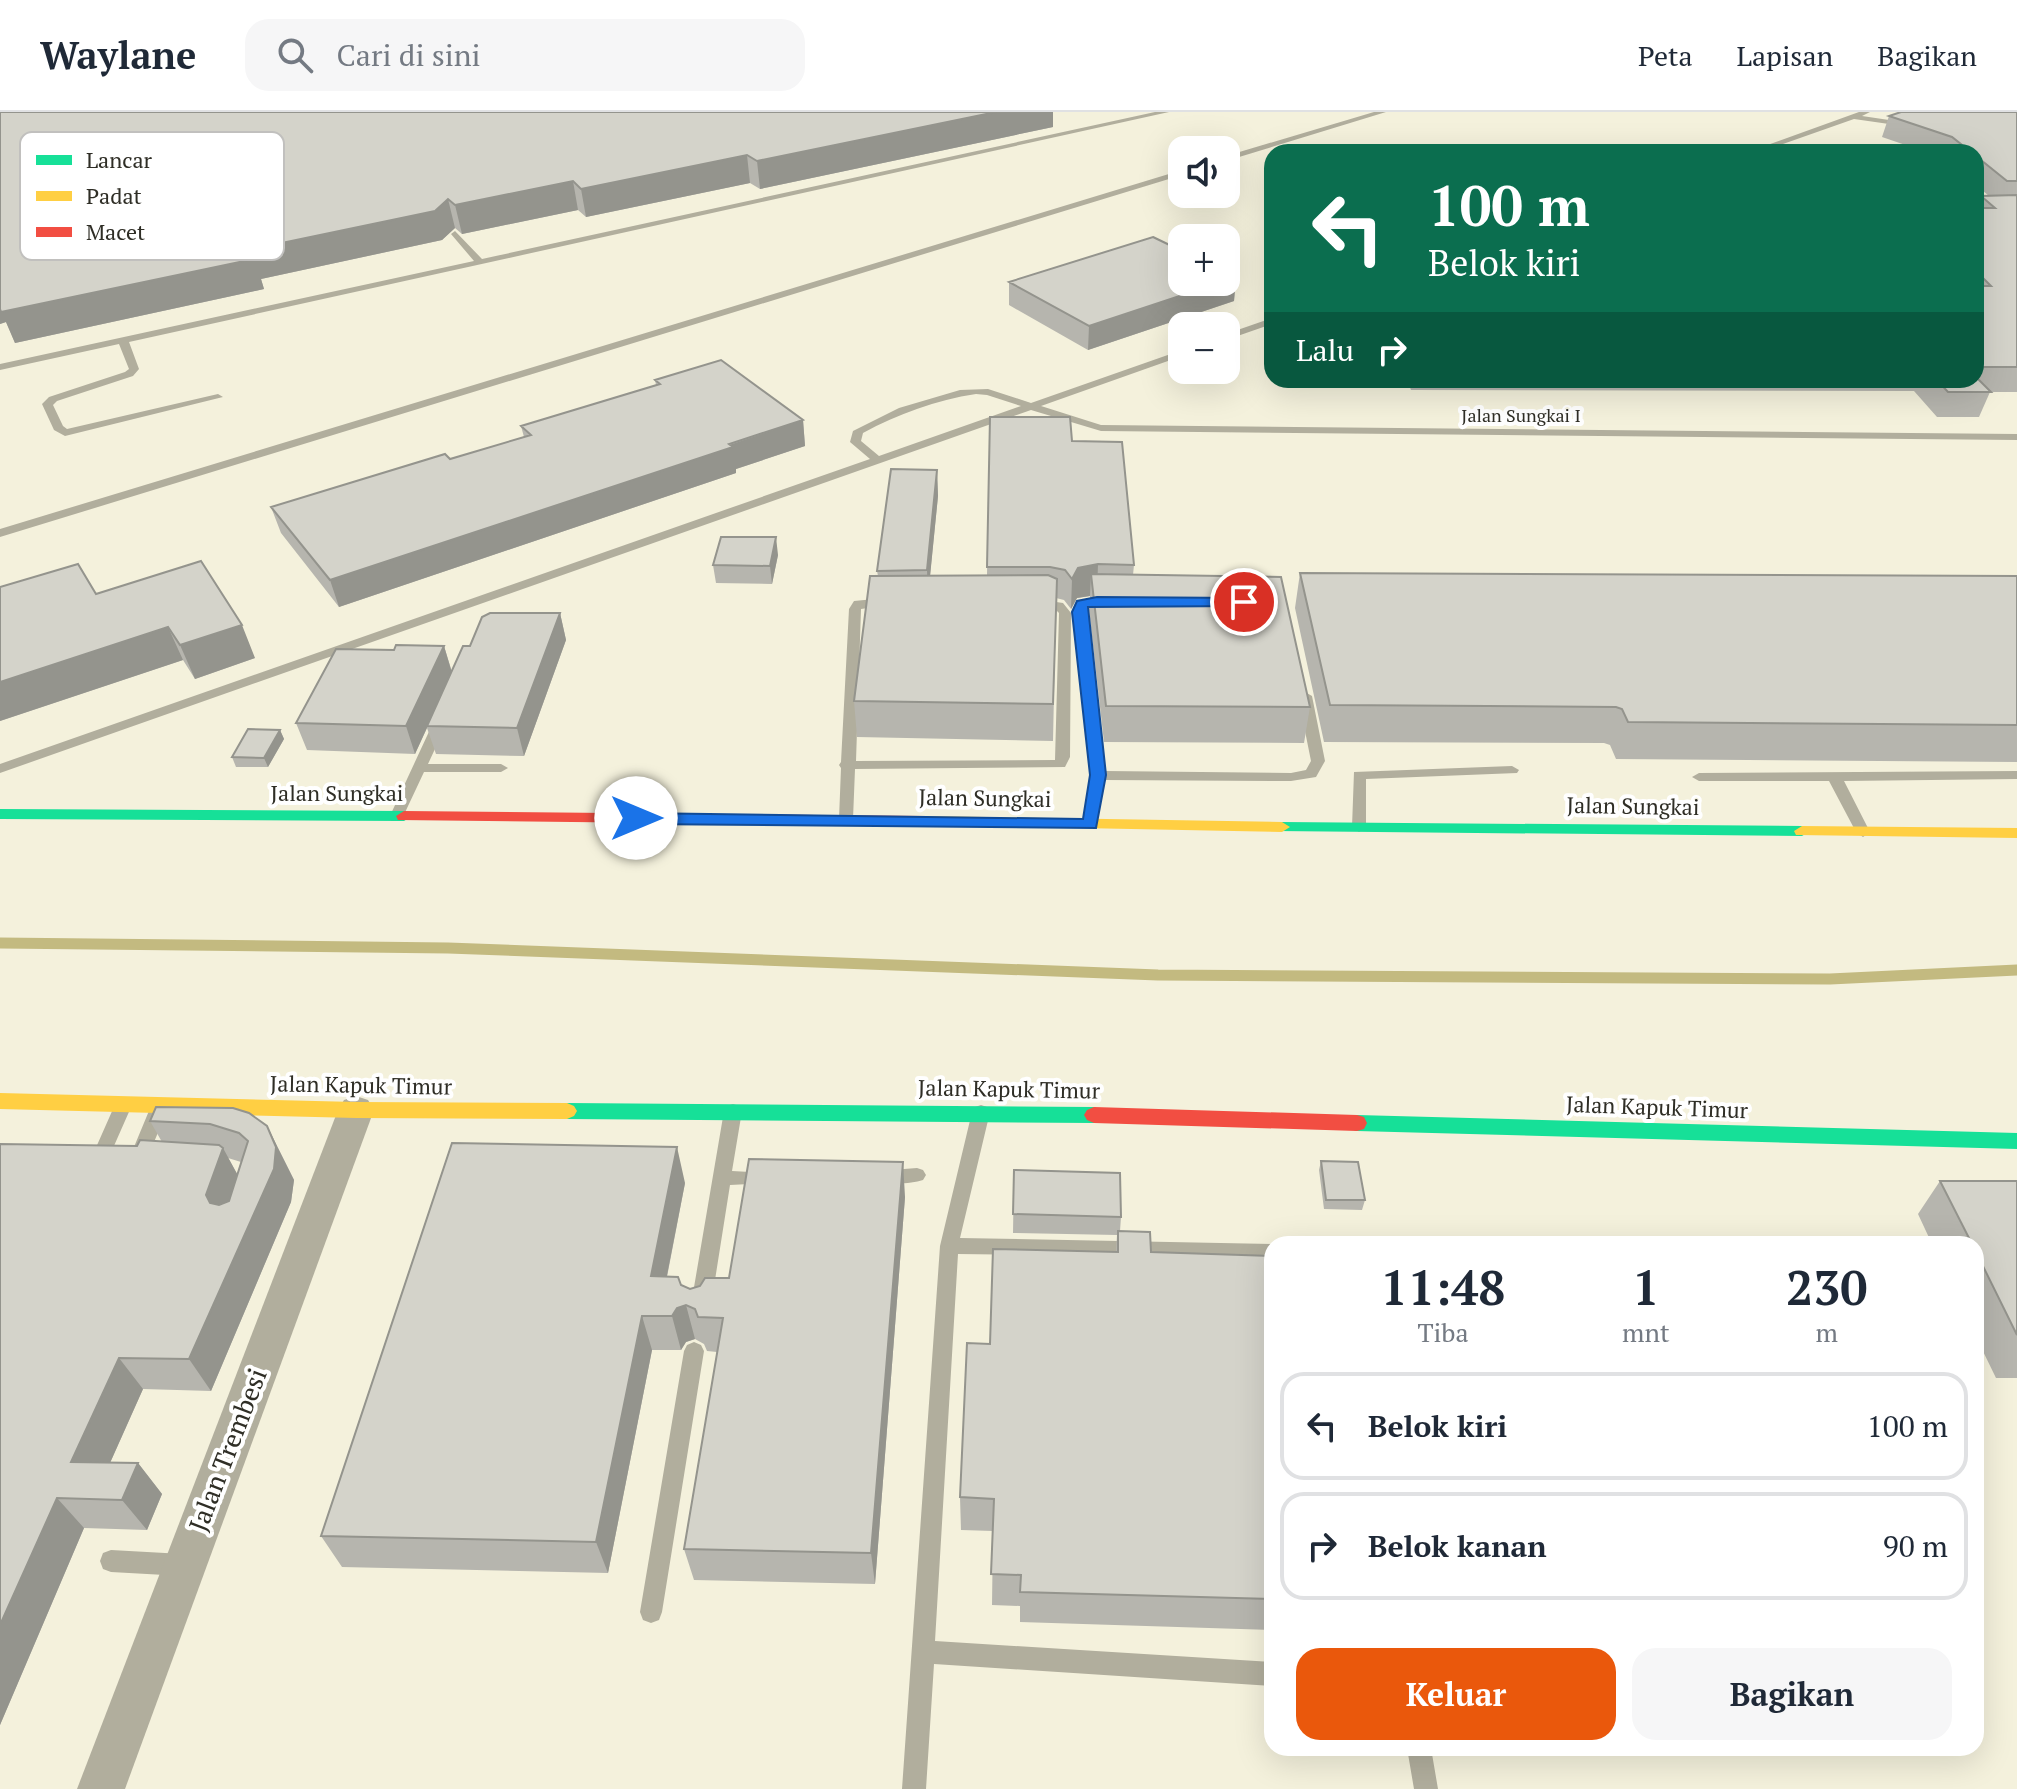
<!DOCTYPE html>
<html lang="id">
<head>
<meta charset="utf-8">
<style>
  body { margin:0; font-family:"PT Serif",serif; background:#f6f6f7; color:#1f2937; height:100vh; display:flex; flex-direction:column; font-size:30px; white-space:nowrap }
  * { box-sizing:border-box; margin:0 }
  p { font-size:26px; color:#747a83 }
  .icon { flex:none; width:44px; height:44px; fill:none; stroke:currentColor; stroke-width:2; stroke-linecap:round; stroke-linejoin:round }
  .map { position:relative; flex:1; overflow:hidden }
  .details { position:absolute; left:1264px; top:1124px; width:720px; height:520px; display:flex; flex-direction:column; background:#fff; border-radius:24px; box-shadow:0 8px 32px #0002 }
  .details>* { flex:none }
  .guide { position:absolute; left:1264px; top:32px; width:720px; height:244px; border-radius:24px; box-shadow:0 8px 32px #0002; background:#0b6e4f; color:#fff; overflow:hidden }
  .buttons { position:absolute; left:1168px; top:24px; display:grid; gap:16px }
  .buttons a { display:grid; place-items:center; width:72px; height:72px; border-radius:16px; background:#fff; box-shadow:0 8px 32px #0002; font-size:40px }
  .pin { position:absolute; display:grid; place-items:center; width:68px; height:68px; color:#fff; margin:-34px; border:4px solid #fff; border-radius:50%; box-shadow:0 2px 8px #0007 }
  .me { position:absolute; width:88px; margin:-44px; rotate:90deg; stroke-linejoin:round; filter:drop-shadow(0 0 6px #0008) }
  .turn { display:flex; align-items:center; gap:28px; height:168px; padding:0 32px; font-size:36px }
  .turn .icon { width:104px; height:104px; stroke-width:2.5 }
  .turn b { display:block; font-size:56px; line-height:68px }
  .then { display:flex; align-items:center; height:76px; padding:0 32px; background:#0003; gap:16px; font-size:30px }
  .eta { display:flex; justify-content:space-evenly; align-items:center; height:136px; text-align:center }
  .eta b { font-size:48px; font-weight:800; line-height:56px }
  .primary-button { display:flex; gap:16px; margin-top:auto; padding:16px 32px }
  .primary-button a { flex:1; height:92px; border-radius:24px; background:#ea580c; color:#fff; font-size:32px; font-weight:800; line-height:92px; text-align:center }
  .primary-button a+a { background:#f6f6f7; color:#1f2937 }
  ul { padding:0; list-style:none }
  li { display:flex; align-items:center; gap:24px; height:108px; margin:0 16px 12px; padding:0 16px; border:4px solid #e0e1e3; border-radius:24px }
  li div { flex:1 }
  li b { display:block; font-size:30px }
  li em { font-style:normal }
  header { display:flex; align-items:center; gap:48px; box-sizing:border-box; height:112px; padding:0 40px; background:#fff; border-bottom:2px solid #e0e1e3 }
  header strong { font-size:38px }
  nav { display:flex; gap:44px; margin-inline-start:auto; font-size:28px }
  .search { width:560px; height:72px; background:#f6f6f7; display:flex; align-items:center; gap:20px; box-sizing:border-box; padding:0 28px; border-radius:24px; color:#747a83; font-size:30px }
  .map>svg:first-child { display:block }
  .built { fill:#f4f1dc; fill-rule:evenodd }
  .lines { fill:none; stroke-linecap:round; stroke-linejoin:round }
  .stream { stroke:#c3ba80; stroke-width:11 }
  .lane { fill:#b1ae9d; fill-rule:evenodd }
  .street { fill:#b1ae9d; fill-rule:evenodd }
  .fast { fill:#16e098; fill-rule:evenodd }
  .slow { fill:#ffcf43; fill-rule:evenodd }
  .jam { fill:#f24e42; fill-rule:evenodd }
  .wall { fill:#b6b5ae; fill-rule:evenodd }
  .shaded-wall { fill:#94948d }
  .building { fill:#d4d3ca; stroke:#94948d; stroke-width:2 }
  .route { fill:#1a73e8; stroke:#114b97; stroke-width:2 }
  .labels { text-anchor:middle; stroke-width:8; stroke-linejoin:round; paint-order:stroke }
  .far-street-label { font-size:18px; fill:#2f2e26; stroke:#fff }
  .street-label { font-size:22px; fill:#2f2e26; stroke:#fff }
  .near-street-label { font-size:26px; fill:#2f2e26; stroke:#fff }
  .key { fill:#fff; stroke:#c1c0be; stroke-width:2 }
  .key-label { font-size:22px; fill:#2f2e26 }
</style>
</head>
<body>
<header>
<strong>Waylane</strong>
<div class="search"><svg class="icon" aria-label="search" viewBox="0 0 24 24"><circle cx="10" cy="10" r="6"/><path d="M15 15l6 6"/></svg>Cari di sini</div>
<nav><a>Peta</a><a>Lapisan</a><a>Bagikan</a></nav>
</header>
<div class="map">
<svg width="2017" height="1677" viewBox="0 0 2017 1677">
  <rect width="100%" height="100%" fill="#f3f2e7"/>
  <path class="built" d="M0 0H2017V1677H0ZM1182 38H1226V82H1182ZM1272 40H1976V268H1272ZM1182 126H1226V170H1182ZM1182 214H1226V258H1182ZM1272 1132H1976V1636H1272Z"/>
  <g class="lines">
    <path class="stream" d="M0 831 448 836 1158 863 1830 867 2017 858"/>
    <path class="lane" d="M1155 0H1169L129 230 139 257 133 264 57 289 53 293 63 314 67 317 218 282 223 285 65 324 54 318 42 292 49 285 125 260 129 257 119 232 0 258V252L474 149 451 122 455 119 482 147Z
      M1374 0H1386L1226 49V44Z
      M1859 0H1870L1862 4 1889 8 1912 0H1924L1889 12 1854 7 1760 40H1748Z
      M1182 58V63L0 425V417Z
      M1272 206V212L1226 228V222Z
      M1182 238V244L1041 294 1101 313 2017 322V328L1101 319 1031 298 0 661V652L870 347 850 330 853 319 899 296 960 278 988 277 1031 291ZM976 282 987 283 1021 294 879 344 861 329 863 321C898 302 936 288 976 282Z
      M1111 485 1117 489 1115 492 1087 495 1085 500 1105 659 1291 661 1306 658 1311 649 1298 584 1305 580 1312 584 1325 649 1316 665 1291 669 1104 668 1097 713 1095 716H1085L1083 713 1091 663 1073 500 1078 489Z
      M885 486 889 487V493L861 497 856 649 1055 648 1059 501 1055 497 1032 494V488L1036 487 1063 491 1071 501 1070 645 1065 655 855 657 853 707 846 712 841 710 839 707 841 656 839 653 841 650 849 497 854 489Z
      M440 607 447 611 428 652H501L508 656 501 660H424L401 709H391L389 706 433 611Z
      M1512 654 1519 658 1517 661 1366 667V715L1359 720 1352 715 1354 660Z
      M2017 659V667L1844 669 1870 720 1863 725 1856 720 1829 669H1699L1692 665 1699 661Z
      M123 986 129 988 132 993 106 1052 100 1054 88 1052 85 1047 88 1042 94 1040 117 988Z
      M160 987 166 989 169 994 147 1047 144 1052 138 1054 132 1052 129 1047 151 994 154 989Z
      M733 992 739 994 742 999 732 1059 771 1061 774 1066 771 1071 730 1073 712 1187 709 1193 702 1195 695 1193 692 1187 724 999 727 994Z
      M981 993 987 995 990 1000 960 1126 1278 1132H1272V1146L958 1142 935 1529 1272 1550V1574L934 1552 926 1677H902L940 1134 972 1000 975 995Z
      M917 1056 923 1058 926 1063 923 1068C911 1072 890 1073 878 1069L875 1064 878 1059Z
      M694 1230 701 1233 704 1239 662 1500 659 1508 651 1511 643 1508 640 1500 684 1239 687 1233Z
      M111 1438 183 1442 191 1445 194 1453 191 1461 183 1464 111 1460 103 1457 100 1449 103 1441Z
      M1407 1636H1431L1438 1677H1414Z"/>
    <path class="street" d="M356 984 368 988 374 998 125 1677H77L338 998 344 988Z"/>
    <path class="fast" d="M0 697 404 699 412 704 404 709 0 707Z
      M1282 710 1802 714 1810 719 1802 724 1276 719 1274 715 1276 711Z
      M567 991 1094 995 1101 998 1104 1003 1101 1008 1094 1011 567 1007 560 1004 557 999 560 994Z
      M1357 1003 2017 1021V1037L1357 1019 1350 1017 1347 1011 1350 1005Z"/>
    <path class="slow" d="M925 704 1282 710 1290 715 1282 720 919 713 917 709Z
      M1802 714 2017 716V726L1796 723 1794 719Z
      M0 981 356 990 567 991 574 994 577 999 574 1004 567 1007 356 1006 0 997Z"/>
    <path class="jam" d="M404 699 925 704 933 709 925 714 398 708 396 704Z
      M1094 995 1357 1003 1364 1005 1367 1011 1364 1017 1357 1019 1094 1011 1087 1008 1084 1003 1087 998Z"/>
  </g>
  <path class="wall" d="M0 0H1053V15L760 77 750 71 586 105 578 98 462 122 455 116 442 128 261 167 264 177 15 231 6 210 0 212Z
    M2017 0V280H1990L1979 305H1937L1914 279 1411 278 1407 268H1976V96L1981 84H1989L1976 73V40H1926L1882 25 1889 4Z
    M1236 165 1234 189 1088 238 1009 193V170Z
    M655 268 803 308 805 334 736 357V361L339 495 281 421 271 395 450 347 524 325 521 314 656 273Z
    M990 305 1072 329 1134 453 1133 463 1310 595 1304 631 1104 630 1089 498 1090 484 1077 486 1071 497 1064 488 1056 486 1053 629 857 625 854 589 878 464 877 459 937 358 938 384 930 463H987Z
    M778 443 772 472 716 471 713 453Z
    M1300 461 2017 464V650L1616 647 1610 633 1604 631 1324 630 1295 496Z
    M0 475 96 482 255 546 195 567 183 548 0 609Z
    M560 501 566 528 524 644 436 642 427 616 415 642 307 638 296 611 394 538 444 534 452 560 470 534Z
    M280 618 284 627 268 655H236L232 645Z
    M150 1009 267 1014 294 1068 291 1090 211 1279 143 1277 110 1351H138L162 1382 147 1418 84 1416 0 1613V1032L137 1034 162 1030ZM228 1046 241 1050 237 1062Z
    M1321 1049 1365 1088 1362 1098 1324 1097 1319 1058Z
    M1014 1058 1121 1105 1120 1119 1151 1140 1272 1144V1518L1020 1510V1494L992 1493 993 1419 961 1418 960 1385 1116 1140 1117 1123 1013 1121Z
    M1940 1069H2017V1266H1996L1976 1225V1132H1932L1918 1102Z
    M685 1071 667 1165 690 1177 729 1166 905 1085 875 1472 694 1468 684 1437 717 1240 707 1239 704 1232 695 1227 686 1230 681 1238H652L608 1461 342 1455 321 1424Z"/>
  <path class="shaded-wall" d="M996 0H1053V15L760 77 757 49Z
    M747 43 750 71 586 105 581 77Z
    M573 69 578 98 462 122 455 93Z
    M448 87 455 116 442 128 261 167 264 177 15 231 6 210 0 212V196L248 138Z
    M1236 165 1234 189 1088 238 1089 214 1222 170H1226V169Z
    M803 308 805 334 736 357V361L339 495 330 468Z
    M937 358 938 384 928 485 927 458Z
    M776 425 778 443 772 472 770 454Z
    M1098 452 1097 482 1091 462 1090 484 1077 486 1071 497 1072 467 1078 456Z
    M560 501 566 528 524 644 517 616Z
    M242 513 255 546 195 567 180 533Z
    M168 515 183 548 0 609V570Z
    M444 534 452 561 415 642 406 614Z
    M280 618 284 627 268 655 264 646Z
    M267 1014 294 1068 291 1090 211 1279 189 1247Z
    M677 1035 685 1071 660 1199 651 1164Z
    M223 1036 241 1069 226 1116 206 1083Z
    M903 1050 905 1085 875 1472 871 1441Z
    M686 1193 695 1227 686 1230 681 1238 672 1204 677 1196Z
    M642 1204 652 1238 608 1461 596 1430Z
    M119 1246 143 1277 97 1380 71 1350Z
    M138 1351 162 1382 147 1418 122 1388Z
    M57 1386 84 1416 0 1613V1513Z"/>
  <path class="building" d="M0 0H996L757 49 747 43 581 77 573 69 455 93 448 87 435 99 248 138 254 147 1 200 0 197Z
    M1901 0H2017V69H2007L1976 44V40H1971L1952 25 1889 4Z
    M2017 83V255H1976V174H1991L1976 159V96H1995L1981 84Z
    M1153 125 1182 139V170H1222L1089 214 1009 170Z
    M1226 160 1236 165 1226 169Z
    M721 248 803 308 729 332 733 335 330 468 271 395 445 342 450 347 531 323 521 314 660 272 655 268Z
    M1976 265 1991 280H1948L1937 268H1976Z
    M990 305H1070L1072 329 1122 330 1134 453 1098 452 1078 456 1072 467 1065 458 1050 455H987Z
    M891 357 937 358 927 458 877 459Z
    M721 425H776L770 454 713 453Z
    M201 449 242 513 180 533 168 515 0 570V475L78 452 96 482Z
    M1300 461 2017 464V613L1628 610 1622 597 1616 595 1330 593Z
    M1091 462 1281 465 1310 595 1106 594Z
    M1048 463 1057 467 1053 592 854 589 870 464Z
    M490 501H560L517 616 427 614 463 534H470L482 505Z
    M396 533 444 534 406 614 296 611 336 537 394 538Z
    M248 617 280 618 264 646 232 645Z
    M156 995 233 996 249 1001 267 1014 276 1035 274 1057 189 1247 119 1246 71 1350 138 1351 122 1388 57 1386 0 1513V1032L137 1034 140 1028 219 1033 223 1036 206 1083 210 1091 219 1093 229 1089 248 1029 239 1021 210 1012 150 1009Z
    M452 1031 677 1035 651 1164 678 1165 681 1173 690 1177 700 1174 705 1166H729L749 1047 903 1050 871 1441 684 1437 723 1206 698 1205 695 1197 686 1193 677 1196 672 1204H642L596 1430 321 1424Z
    M1321 1049 1358 1050 1365 1088H1326Z
    M1014 1058 1120 1061 1121 1105 1013 1102Z
    M1940 1069H2017V1223L1976 1140V1132H1972Z
    M1118 1119 1150 1120 1151 1140 1272 1144V1487L1020 1480 1021 1463 991 1462 994 1387 960 1385 967 1231 990 1232 993 1137 1118 1140Z"/>
  <path class="route" d="M1097 485 1244 486 1251 490 1244 494 1088 495 1106 663 1096 716 636 712 628 706 636 701 1083 707 1090 663 1072 500 1077 489Z"/>
  <g class="labels">
    <g class="far-street-label">
      <text x="1521" y="310">Jalan Sungkai I</text>
    </g>
    <g class="street-label">
      <text x="337" y="689">Jalan Sungkai</text>
      <text transform="translate(985 686) rotate(1)" y="8">Jalan Sungkai</text>
      <text transform="translate(1633 694) rotate(1)" y="8">Jalan Sungkai</text>
      <text transform="translate(361 973) rotate(1)" y="8">Jalan Kapuk Timur</text>
      <text transform="translate(1009 977) rotate(1)" y="8">Jalan Kapuk Timur</text>
      <text transform="translate(1657 995) rotate(2)" y="8">Jalan Kapuk Timur</text>
    </g>
    <g class="near-street-label">
      <text transform="translate(228 1338) rotate(-69)" y="9">Jalan Trembesi</text>
    </g>
  </g>
  <rect x="20" y="20" width="264" height="128" rx="12" class="key"/>
  <rect x="36" y="43" width="36" height="10" fill="#16e098"/>
  <rect x="36" y="79" width="36" height="10" fill="#ffcf43"/>
  <rect x="36" y="115" width="36" height="10" fill="#f24e42"/>
  <g class="key-label">
    <text x="86" y="56">Lancar</text>
    <text x="86" y="92">Padat</text>
    <text x="86" y="128">Macet</text>
  </g>
</svg>
<div class="buttons">
<a><svg class="icon" aria-label="sound" viewBox="0 0 24 24"><path d="M4 9h4l5-4v14l-5-4H4zM17 9q2 3 0 6"/></svg></a>
<a>+</a>
<a>−</a>
</div>
<div class="pin" style="left:1244px;top:490px;background:#d93025"><svg class="icon" aria-label="arrive" viewBox="0 0 24 24"><path d="M6 21V4h12l-3 4 3 4H6"/></svg></div>
<svg class="me" style="left:636px;top:706px" viewBox="-20 -20 40 40"><circle r="19" fill="#fff"/><path d="M0-13L10 11 0 6-10 11z" fill="#1a73e8"/></svg>
<div class="guide">
<div class="turn"><svg class="icon" aria-label="left" viewBox="0 0 24 24"><path d="M17 20v-9H6M10 6l-5 5 5 5"/></svg><div><b>100 m</b>Belok kiri</div></div>
<div class="then">Lalu<svg class="icon" aria-label="right" viewBox="0 0 24 24"><path d="M7 20v-9h11M14 6l5 5-5 5"/></svg></div>
</div>
<section class="details">
<div class="eta">
<div><b>11:48</b><p>Tiba</p></div>
<div><b>1</b><p>mnt</p></div>
<div><b>230</b><p>m</p></div>
</div>
<ul>
<li><svg class="icon" aria-label="left" viewBox="0 0 24 24"><path d="M17 20v-9H6M10 6l-5 5 5 5"/></svg><div><b>Belok kiri</b></div><em>100 m</em></li>
<li><svg class="icon" aria-label="right" viewBox="0 0 24 24"><path d="M7 20v-9h11M14 6l5 5-5 5"/></svg><div><b>Belok kanan</b></div><em>90 m</em></li>
</ul>
<div class="primary-button"><a>Keluar</a><a>Bagikan</a></div>
</section>
</div>
</body>
</html>
